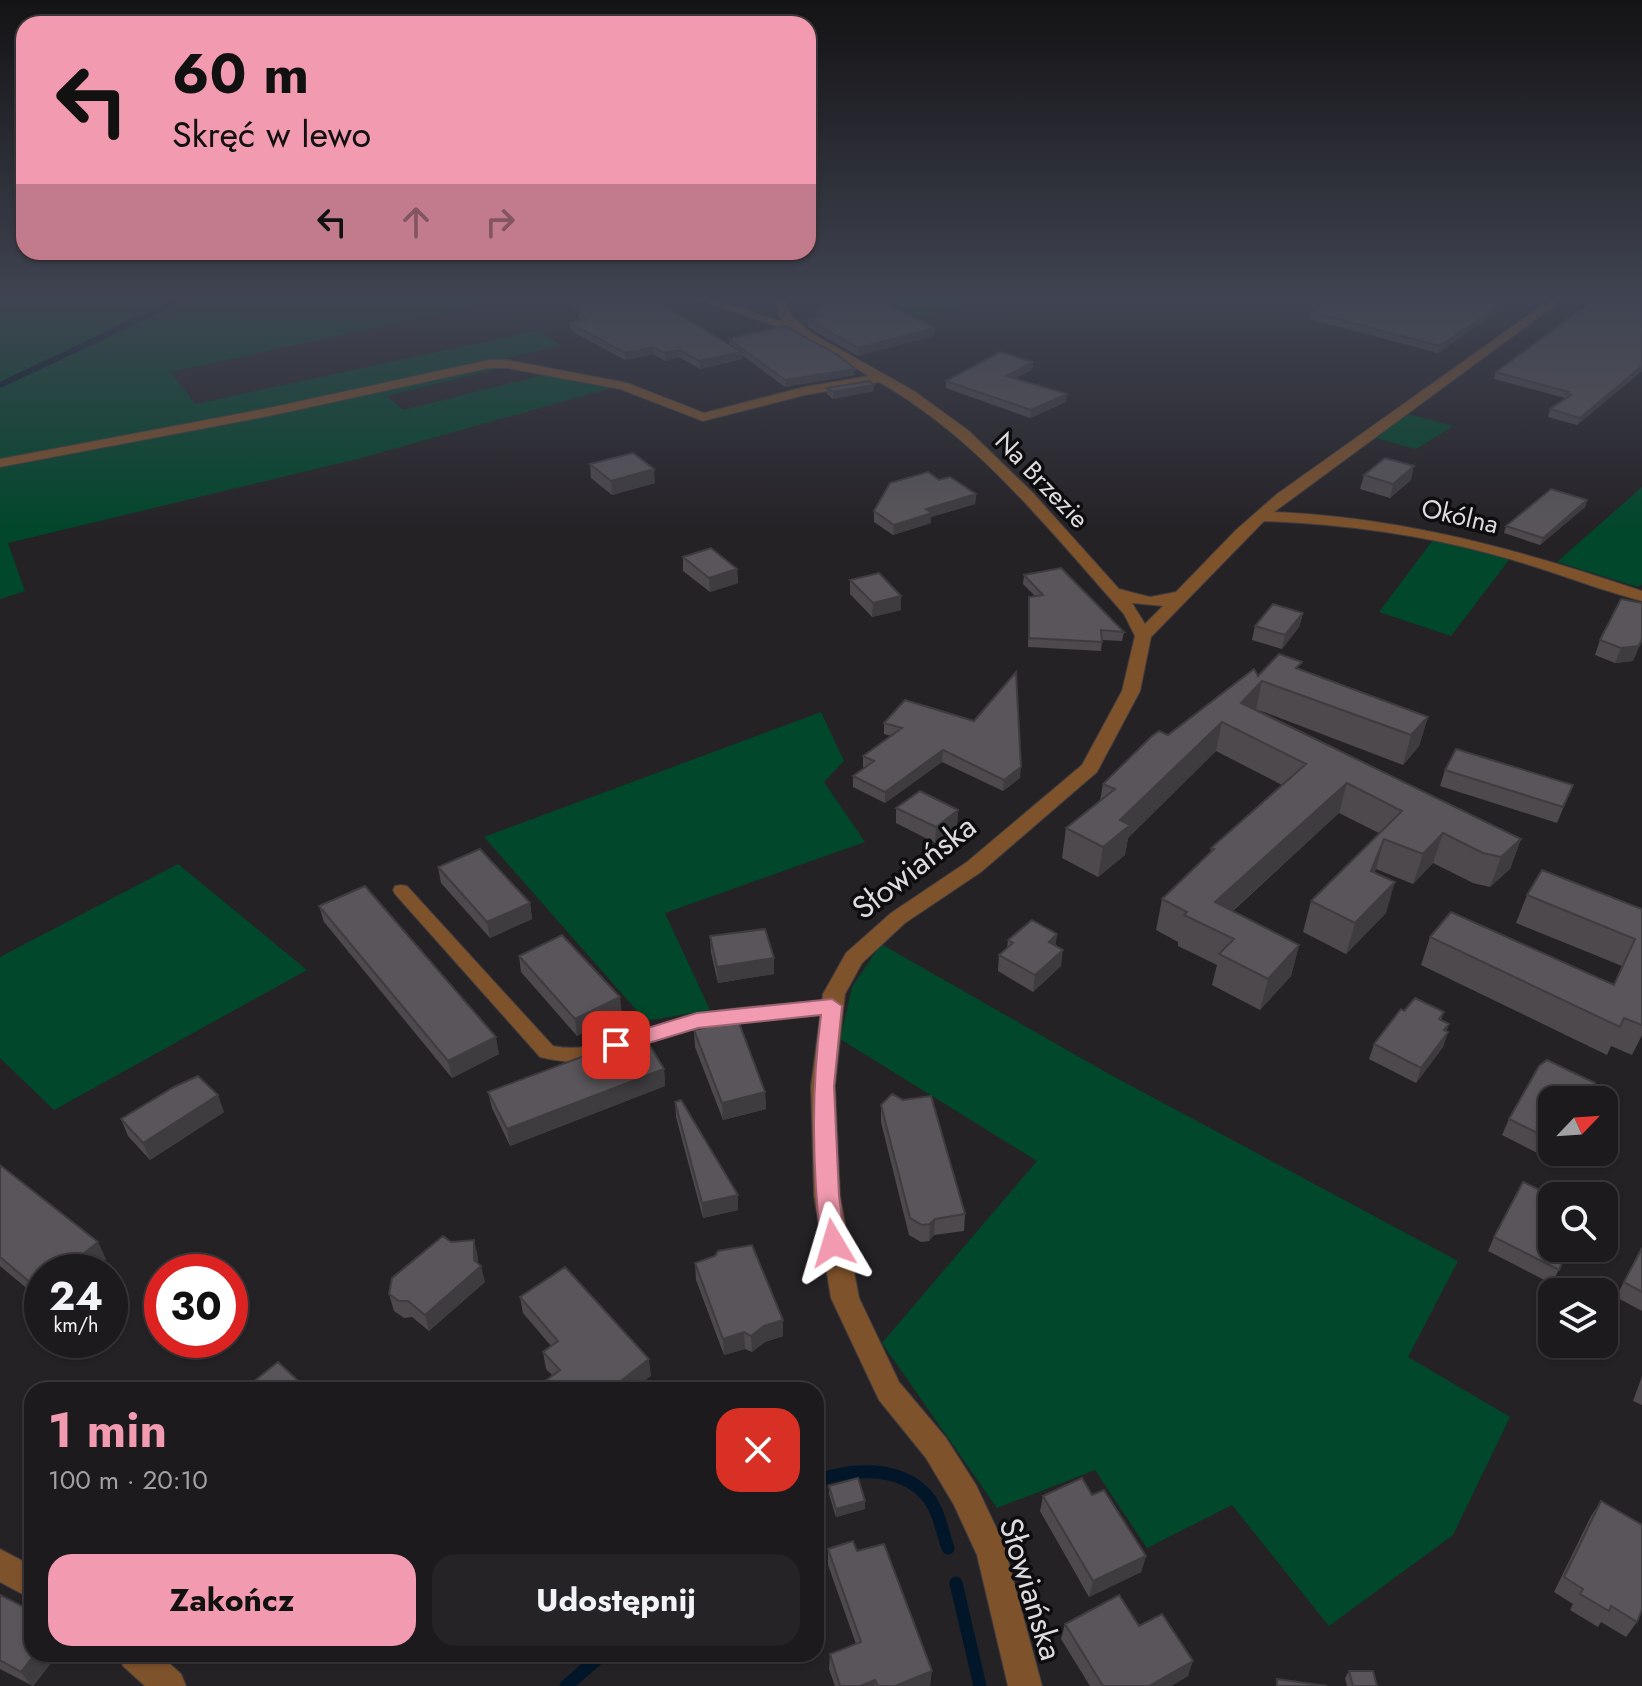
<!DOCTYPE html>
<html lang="pl">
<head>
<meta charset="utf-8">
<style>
  body { margin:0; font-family:Jost,sans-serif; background:#252325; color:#f1f3f6; height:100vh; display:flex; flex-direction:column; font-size:30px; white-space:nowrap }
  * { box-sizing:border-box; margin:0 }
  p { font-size:26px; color:#a0a1a3 }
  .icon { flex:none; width:44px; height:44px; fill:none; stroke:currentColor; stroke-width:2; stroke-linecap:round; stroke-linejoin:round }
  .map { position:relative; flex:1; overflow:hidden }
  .details { position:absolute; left:24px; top:1382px; width:800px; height:280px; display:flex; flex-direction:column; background:#1c1a1c; border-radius:24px; box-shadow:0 2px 6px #0004,0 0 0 2px #3a383b }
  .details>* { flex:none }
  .guide { position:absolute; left:16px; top:16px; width:800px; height:244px; border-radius:24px; box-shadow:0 2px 6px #0004,0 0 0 2px #3a383b; background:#f29aaf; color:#111; overflow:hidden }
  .needle { width:52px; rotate:65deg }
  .controls { position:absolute; left:1538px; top:1086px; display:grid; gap:16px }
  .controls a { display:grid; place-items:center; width:80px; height:80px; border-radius:16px; background:#1c1a1c; box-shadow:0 2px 6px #0004,0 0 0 2px #3a383b; font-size:40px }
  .speed { position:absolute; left:24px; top:1254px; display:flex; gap:16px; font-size:40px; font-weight:700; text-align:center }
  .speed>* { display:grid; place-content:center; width:104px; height:104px; border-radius:50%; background:#1c1a1c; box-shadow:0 2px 6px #0004,0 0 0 2px #3a383b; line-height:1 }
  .speed small { font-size:20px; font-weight:400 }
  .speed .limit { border:12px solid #d22; background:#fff; color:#111 }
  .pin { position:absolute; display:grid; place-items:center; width:68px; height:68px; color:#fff; margin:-34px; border-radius:16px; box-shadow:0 4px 12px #0006 }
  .me { position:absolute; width:88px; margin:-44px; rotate:353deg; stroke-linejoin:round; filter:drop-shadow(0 0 6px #0008) }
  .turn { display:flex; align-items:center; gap:28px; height:168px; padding:0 24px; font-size:36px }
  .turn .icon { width:104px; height:104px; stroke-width:2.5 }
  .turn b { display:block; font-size:56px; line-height:68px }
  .lanes { display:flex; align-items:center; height:76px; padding:0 24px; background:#0003; justify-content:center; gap:40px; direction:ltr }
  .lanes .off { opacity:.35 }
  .round { display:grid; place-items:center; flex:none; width:84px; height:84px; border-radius:24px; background:#252325 }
  .overview { display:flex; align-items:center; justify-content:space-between; height:136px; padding:0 24px }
  h1 { font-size:48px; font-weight:700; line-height:60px; color:#f29aaf }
  .button { display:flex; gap:16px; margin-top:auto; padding:16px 24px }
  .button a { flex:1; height:92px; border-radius:24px; background:#f29aaf; color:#111; font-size:32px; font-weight:700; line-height:92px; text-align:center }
  .button a+a { background:#252325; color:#f1f3f6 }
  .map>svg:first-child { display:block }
  .green { fill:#00472b }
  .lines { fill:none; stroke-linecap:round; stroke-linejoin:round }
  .stream-far1 { stroke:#021629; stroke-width:6 }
  .stream { stroke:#021629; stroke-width:13 }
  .service-casing { stroke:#3f3c40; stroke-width:2 }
  .minor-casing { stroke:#3f3c40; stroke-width:2 }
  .service { fill:#7e522b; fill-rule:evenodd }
  .minor { fill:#7e522b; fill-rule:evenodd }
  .wall { fill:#4d494d }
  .shaded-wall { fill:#3e3c3f }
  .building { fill:#59555a; stroke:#3e3c3f; stroke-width:2 }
  .route { fill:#f29aaf; stroke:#9d6472; stroke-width:2 }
  .labels { text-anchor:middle; stroke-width:7; stroke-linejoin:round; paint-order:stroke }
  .far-street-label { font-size:26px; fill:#dddbde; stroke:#0d0c0e }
  .street-label { font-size:32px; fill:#dddbde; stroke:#0d0c0e }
</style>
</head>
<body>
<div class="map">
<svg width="1642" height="1686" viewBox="0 0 1642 1686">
  <rect width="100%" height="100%" fill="#252226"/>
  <path class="green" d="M0 297H518L171 372 195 404 540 330 561 346 271 410 0 461Z
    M881 297H988L920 318Z
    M506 367 387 396 403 410 547 374 615 387 361 458 8 543 25 591 0 599V468L245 420 449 371Z
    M1408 414 1453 426 1416 449 1376 438Z
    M1642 487V584L1638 587 1557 562Z
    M1436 536 1512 556 1451 636 1379 612Z
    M821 712 844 761 824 782 865 842 665 913 710 1010 646 1021 484 837Z
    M178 864 307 970 54 1110 0 1058V957Z
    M881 944 1109 1074 1458 1261 1408 1357 1510 1417 1453 1535 1329 1626 1232 1505 1147 1548 1095 1470 997 1508 882 1343 1037 1161 840 1039 852 987Z"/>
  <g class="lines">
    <path class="stream-far1" d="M0 385 186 297"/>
    <path class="stream" d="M816 1481C850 1468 901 1465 927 1496 939 1510 942 1532 948 1548
      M956 1583 980 1686
      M566 1686 603 1654"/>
    <defs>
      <path id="service" d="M401 885 407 886 553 1046C603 1056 648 1023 696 1014 741 1006 787 1004 832 1000L838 1001 841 1006 838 1011 832 1012 696 1028 584 1062C569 1062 555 1061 540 1057L395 894 393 890 395 886Z"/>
      <path id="minor" d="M690 297H706L785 323 779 316 773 297H784L790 315 811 333 914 391 969 431 1033 493 1119 589 1150 597 1176 592 1236 530 1277 494 1554 297H1566L1274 512C1401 517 1521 550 1642 591V601C1592 588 1545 568 1495 555 1419 534 1343 524 1264 521L1151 637 1140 691 1097 772 981 872 905 923 862 963 845 994 835 1086 840 1196 859 1298 899 1382 946 1438 976 1485 1003 1542 1042 1686H1008L977 1555 954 1505 926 1458 879 1400 831 1298 814 1196 811 1086 823 994 846 953 891 913 967 862 1082 765 1122 691 1135 636 1124 614C1048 529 979 439 879 382L805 395 703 421 620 389 507 368H489L269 416 0 467V459L269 408 489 360H507L627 383 704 413 804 387 869 376 797 333ZM1132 603 1163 606 1145 624Z
        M0 1549 32 1566V1599L0 1582Z
        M119 1654H159L181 1674 186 1686H145L123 1666Z"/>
    </defs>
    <use href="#service" class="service-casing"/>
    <use href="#minor" class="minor-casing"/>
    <use href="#service" class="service"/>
    <use href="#minor" class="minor"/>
  </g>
  <path class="wall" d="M571 297 729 344V339L855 375 785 387 742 355V359L700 369 679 357 665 361 654 354 625 360 571 331 570 323 582 321 572 303Z
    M1512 297 1510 303 1438 353 1309 319 1311 312Z
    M1642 297V371L1577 425 1548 417 1550 409 1565 398 1494 379 1496 372Z
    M815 308 934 328 933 336 858 356 808 327V319L816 317Z
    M1033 362 1032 370 1015 378 1066 402 1030 418 946 388V381Z
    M827 388 874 391 833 399 827 394Z
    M590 464 655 483 612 495 591 478Z
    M1364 475 1411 480 1390 498 1360 489Z
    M939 480 976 494 975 504 931 517V523L893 535 874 522V511Z
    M1587 500 1585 507 1540 545 1504 533 1506 526Z
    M683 557 737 569 738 583 710 592 683 571Z
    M1024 575 1124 632 1122 641 1102 640 1101 651 1028 647 1029 597 1035 596 1023 584Z
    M850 580 901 596V610L872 617 850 594Z
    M1642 603V640L1633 661 1615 663 1595 655 1600 640Z
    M1303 613 1299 627 1282 649 1252 640 1255 626Z
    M1300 669 1428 717 1419 746 1403 765 1256 709 1521 839 1510 869 1490 887 1473 883 1433 863 1413 884 1376 869 1374 873 1386 913 1346 954 1303 932 1311 901 1379 833 1339 813 1233 911 1299 945 1291 976 1260 1010 1212 985 1217 965 1178 946V942L1156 930 1162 899 1210 853 1211 848 1282 785 1216 751 1128 838 1125 855 1098 877 1062 858 1066 828 1100 801 1103 784 1168 735 1258 676Z
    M905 700 1020 778 1003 791 942 762 885 803 853 787V776L864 768 863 767V756L891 736 884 734V723Z
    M1445 770 1573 785 1557 823 1440 786Z
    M896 808 958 810 957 826 935 843 896 823Z
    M438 867 530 903 532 919 490 938 441 883Z
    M1527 895 1642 909V1035L1632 1055 1611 1046 1607 1055 1421 965 1430 937 1614 985 1622 966 1516 923Z
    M319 906 499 1054 452 1078 324 922Z
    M1057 934 1055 945 1061 966 1033 992 998 971 999 955 1007 948 1008 940Z
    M710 936 774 974 718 983 711 953Z
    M519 956 622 1013 577 1036 521 972Z
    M1404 1011 1444 1012 1441 1020 1449 1024 1446 1031 1448 1032 1443 1047 1416 1083 1369 1059 1374 1044Z
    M694 1030 765 1092 766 1109 723 1120 695 1047Z
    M664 1069 665 1086 510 1146 492 1108 488 1092Z
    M1552 1100V1152H1556L1551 1160 1502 1135 1509 1119Z
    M675 1102 738 1195V1210L703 1218 676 1117Z
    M881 1105 965 1214 964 1231 934 1235 929 1241 921 1242 909 1235 881 1122Z
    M224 1112 150 1160 128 1136 121 1119Z
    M0 1165 106 1259 90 1272H42V1301L0 1266Z
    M1494 1237 1569 1248 1552 1284 1488 1251Z
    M451 1242 478 1257V1263L485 1282 429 1331 412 1317 404 1318 394 1311 389 1294Z
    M1642 1248V1311L1616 1297Z
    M695 1263 783 1320V1336L765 1342 752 1352 745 1349 724 1355 696 1280Z
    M520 1297 651 1376H553L546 1369 543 1352 551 1346 523 1313Z
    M1642 1376V1405L1633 1401Z
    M829 1486 865 1501V1509L836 1517 829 1494Z
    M1092 1495 1146 1556 1141 1572 1089 1597 1040 1511 1043 1496Z
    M1601 1501 1637 1622 1626 1637 1601 1622 1598 1627 1570 1610 1573 1604 1554 1592 1591 1516Z
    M828 1549 857 1551 930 1686H835L829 1669 830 1654 856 1644 828 1565Z
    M0 1595 32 1654H58L33 1686 0 1669Z
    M1065 1624 1139 1626 1188 1676 1171 1686H1090L1061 1639Z
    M1349 1671 1377 1686H1347L1345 1678Z"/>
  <path class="shaded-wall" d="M1512 297 1510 303 1438 353 1440 346Z
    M934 328 933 336 858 356V348Z
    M653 347 654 354 625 360V353Z
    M679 350V357L665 361V353Z
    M742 352V359L700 369 699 361Z
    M1033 362 1032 370 1005 383 1006 376Z
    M1642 366V371L1577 425 1580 418Z
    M855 369V375L785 387V380Z
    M874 385V391L833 399V392Z
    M1067 394 1066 402 1030 418 1031 410Z
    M1414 466 1411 480 1390 498 1393 484Z
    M654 469 655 483 612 495 611 481Z
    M976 494 975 504 931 517V523L893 535 894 525 926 509Z
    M1587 500 1585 507 1540 545 1543 538Z
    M737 569 738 583 710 592 709 578Z
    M901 596V610L872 617 873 603Z
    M1303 613 1299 627 1282 649 1285 635Z
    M1642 639 1633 661 1615 663 1621 648Z
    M1262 681 1256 709 1241 703Z
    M1428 717 1419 746 1403 765 1411 735Z
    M1222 722 1216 751 1128 838 1125 855 1098 877 1103 847 1120 820Z
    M943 750 942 762 885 803V792Z
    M1021 767 1020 778 1003 791 1004 780Z
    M1347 783 1339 813 1212 929 1215 902Z
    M958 810 957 826 935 843 936 827Z
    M1443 833 1433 863 1413 884 1423 854Z
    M1384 839 1376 869 1362 902 1371 871Z
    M1521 839 1510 869 1490 887 1501 857Z
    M1395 882 1386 913 1346 954 1355 923Z
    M530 903 532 919 490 938 487 922Z
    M1057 934 1055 950 1049 942Z
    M1299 945 1291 976 1260 1010 1268 979Z
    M1063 950 1061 966 1033 992 1035 975Z
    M774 958V974L718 983 717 967Z
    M620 997 622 1013 577 1036 575 1019Z
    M1449 1024 1444 1038 1448 1032 1443 1047 1416 1083 1421 1068Z
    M496 1037 499 1054 452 1078 448 1061Z
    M664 1069 665 1086 510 1146 507 1129Z
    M765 1092 766 1109 723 1120 722 1103Z
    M218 1095 224 1112 150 1160 143 1143Z
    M738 1195V1210L703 1218 702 1203Z
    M935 1219 934 1235 929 1241 930 1224Z
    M474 1240 478 1257V1269L481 1266 485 1282 429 1331 425 1315 474 1260Z
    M98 1242 106 1259 90 1272H60Z
    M783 1320V1336L765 1342 752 1352 751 1336 764 1326Z
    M744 1332 745 1349 724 1355 723 1339Z
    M649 1359 651 1376 633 1390H609Z
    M865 1501V1509L836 1517V1509Z
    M1146 1556 1141 1572 1089 1597 1093 1581Z
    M35 1654H58L32 1686 21 1672Z
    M1193 1661 1188 1676 1171 1686H1149Z
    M932 1671 930 1686H895Z
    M875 1680V1686H860Z"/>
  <path class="building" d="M571 297H649L742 352 699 361 679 350 665 353 653 347 625 353 570 323 585 320Z
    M863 297H874L934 328 858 348 808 319 823 315 815 308Z
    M1338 297H1512L1440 346 1311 312Z
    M1598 297H1642V366L1580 418 1550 409 1571 395 1566 394 1569 392 1496 372Z
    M785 326 838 355 855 369 785 380 729 339Z
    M1000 352 1033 362 1006 376 1067 394 1031 410 946 381Z
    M869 381 874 385 833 392 827 388Z
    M633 453 654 469 611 481 590 464Z
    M1385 458 1414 466 1393 484 1364 475Z
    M928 472 939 480 950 477 976 494 926 509 932 513 894 525 874 511 890 483Z
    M1551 489 1587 500 1543 538 1506 526Z
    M711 548 737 569 709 578 683 557Z
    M1061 568 1124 632 1101 630 1102 642 1029 638V597L1043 595 1024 575Z
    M879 573 901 596 873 603 850 580Z
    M1621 599 1642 603V639L1639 646 1621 648 1600 640Z
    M1273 604 1303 613 1285 635 1255 626Z
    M1279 654 1302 662 1296 668 1428 717 1411 735 1262 681 1241 703 1521 839 1501 857 1483 853 1443 833 1423 854 1384 839 1371 871 1395 882 1355 923 1311 901 1402 811 1347 783 1215 902 1299 945 1268 979 1219 954 1234 939 1184 915 1187 912 1162 899 1214 849 1211 848 1306 764 1222 722 1120 820 1130 825 1103 847 1066 828 1115 789 1103 784 1151 737 1159 731 1168 735 1254 669 1258 676Z
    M1016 672 1021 767 1004 780 943 750 885 792 853 776 874 761 863 756 902 728 884 723 905 700 974 721Z
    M1456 749 1573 785 1563 807 1445 770Z
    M920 791 958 810 936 827 896 808Z
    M480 849 530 903 487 922 438 867Z
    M1542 870 1642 909V1025L1624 1018 1620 1027 1430 937 1451 912 1614 985 1635 939 1527 895Z
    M365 886 496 1037 448 1061 319 906Z
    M1032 920 1057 934 1049 942 1063 950 1035 975 999 955 1013 943 1008 940Z
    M765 929 774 958 717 967 710 936Z
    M562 935 620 997 575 1019 519 956Z
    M1415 998 1444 1012 1439 1019 1449 1024 1444 1030 1448 1032 1421 1068 1374 1044 1401 1009 1404 1011Z
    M738 1020 765 1092 722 1103 694 1030Z
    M643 1034 664 1069 507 1129 488 1092Z
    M1547 1060 1595 1083 1585 1100H1552V1140L1509 1119 1539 1066Z
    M198 1076 218 1095 143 1143 121 1119 174 1087Z
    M892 1094 903 1100 931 1096 965 1214 935 1219 930 1224 922 1225 910 1218 881 1105Z
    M681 1100 738 1195 702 1203 675 1102Z
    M0 1165 98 1242 60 1272H42V1286L38 1289 0 1257Z
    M1523 1182 1552 1196V1248H1569L1559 1270 1494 1237Z
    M443 1236 451 1242 474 1240V1260L481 1266 425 1315 408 1301H399L389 1294 392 1278Z
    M752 1245 783 1320 764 1326 751 1336 744 1332 723 1339 695 1263 715 1256 718 1251Z
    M1642 1248V1292L1624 1282Z
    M565 1267 649 1359 609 1390H533L560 1370 543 1352 558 1341 520 1297Z
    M278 1362 308 1390H243Z
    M858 1478 865 1501 836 1509 829 1486Z
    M1082 1478 1092 1495 1104 1490 1146 1556 1093 1581 1043 1496Z
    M1601 1501 1642 1525V1609L1637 1622 1611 1606 1609 1611 1580 1594 1583 1589 1564 1577Z
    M853 1541 857 1551 884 1544 932 1671 895 1686H878L875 1680 860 1686H840L830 1654 861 1642 828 1549Z
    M0 1595 32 1611V1654H35L21 1672 0 1660Z
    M1119 1595 1139 1626 1162 1614 1193 1661 1149 1686H1103L1065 1624Z
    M1349 1671H1373L1377 1686H1353Z
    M1277 1679 1327 1686H1277Z"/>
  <linearGradient id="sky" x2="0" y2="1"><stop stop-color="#141315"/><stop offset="0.56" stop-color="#404452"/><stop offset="1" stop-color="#404452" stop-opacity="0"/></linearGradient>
  <rect width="1642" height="533" fill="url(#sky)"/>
  <path class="route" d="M832 999 842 1006 834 1086 839 1196 845 1243 842 1250 833 1253 825 1250 821 1243C812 1166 811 1092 821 1015L698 1028 616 1053 605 1045 608 1040 697 1013Z"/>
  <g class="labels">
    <g class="far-street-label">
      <text transform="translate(1042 480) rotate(46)" y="9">Na Brzezie</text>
      <text transform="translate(1460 516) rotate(13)" y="9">Okólna</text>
    </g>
    <g class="street-label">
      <text transform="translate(914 867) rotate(-38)" y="11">Słowiańska</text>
      <text transform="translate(1031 1589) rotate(73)" y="11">Słowiańska</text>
    </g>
  </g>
</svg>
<div class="controls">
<a><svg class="needle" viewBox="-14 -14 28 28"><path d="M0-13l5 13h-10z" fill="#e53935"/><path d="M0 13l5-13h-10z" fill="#a0a1a3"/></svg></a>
<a><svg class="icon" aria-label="search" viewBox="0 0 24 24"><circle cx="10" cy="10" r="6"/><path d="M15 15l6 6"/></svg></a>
<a><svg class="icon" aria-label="layers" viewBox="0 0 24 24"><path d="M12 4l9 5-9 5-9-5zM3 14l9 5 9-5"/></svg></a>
</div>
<div class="speed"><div>24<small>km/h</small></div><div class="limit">30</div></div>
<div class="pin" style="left:616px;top:1045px;background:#d93025"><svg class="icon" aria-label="arrive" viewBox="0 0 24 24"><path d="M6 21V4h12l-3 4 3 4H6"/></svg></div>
<svg class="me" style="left:833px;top:1243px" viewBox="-20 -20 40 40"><path d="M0-17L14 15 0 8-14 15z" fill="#f29aaf" stroke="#fff" stroke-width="4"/></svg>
<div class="guide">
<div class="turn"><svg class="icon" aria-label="left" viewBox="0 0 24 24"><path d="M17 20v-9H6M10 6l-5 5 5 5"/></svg><div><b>60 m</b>Skręć w lewo</div></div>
<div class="lanes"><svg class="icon" aria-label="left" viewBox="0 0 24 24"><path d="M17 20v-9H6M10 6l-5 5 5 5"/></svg><svg class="icon off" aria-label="ahead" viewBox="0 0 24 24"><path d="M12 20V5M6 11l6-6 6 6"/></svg><svg class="icon off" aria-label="right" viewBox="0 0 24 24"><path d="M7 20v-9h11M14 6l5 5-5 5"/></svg></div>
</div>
<section class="details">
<div class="overview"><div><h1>1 min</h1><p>100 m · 20:10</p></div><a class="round" style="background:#d93025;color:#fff"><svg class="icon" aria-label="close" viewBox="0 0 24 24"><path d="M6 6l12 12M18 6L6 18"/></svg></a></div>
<div class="button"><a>Zakończ</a><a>Udostępnij</a></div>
</section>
</div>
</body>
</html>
